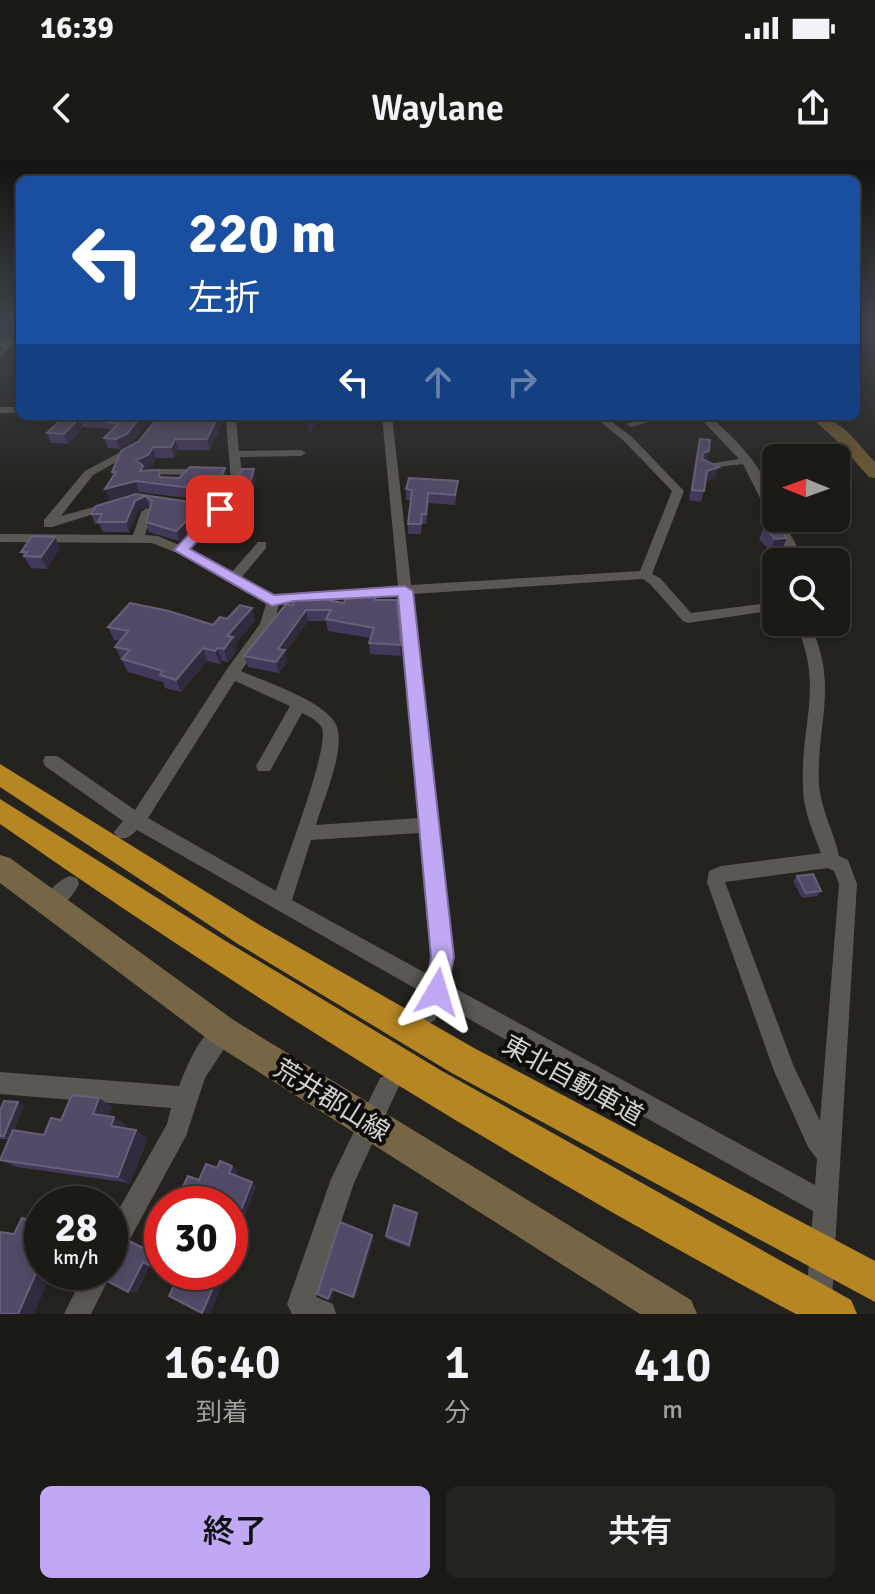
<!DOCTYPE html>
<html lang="ja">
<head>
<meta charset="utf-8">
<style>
  body { margin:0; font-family:Signika,"Noto Sans JP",sans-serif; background:#252320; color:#f1f3f6; height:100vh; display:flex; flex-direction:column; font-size:30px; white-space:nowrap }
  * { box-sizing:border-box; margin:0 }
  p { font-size:26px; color:#a0a1a1 }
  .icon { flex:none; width:44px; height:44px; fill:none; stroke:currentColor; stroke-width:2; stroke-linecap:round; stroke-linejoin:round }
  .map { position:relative; height:1154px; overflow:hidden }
  .side { display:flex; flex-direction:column; background:#1c1a17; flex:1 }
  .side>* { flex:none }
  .hud { position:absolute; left:16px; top:16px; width:844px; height:244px; border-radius:12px; box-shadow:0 4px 12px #0003,0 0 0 2px #3a3836; background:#1a4fa0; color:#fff; overflow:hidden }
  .needle { width:52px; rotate:271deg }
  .buttons { position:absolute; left:762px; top:284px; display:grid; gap:16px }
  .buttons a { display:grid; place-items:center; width:88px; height:88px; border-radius:12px; background:#1c1a17; box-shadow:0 4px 12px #0003,0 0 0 2px #3a3836; font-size:40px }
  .speed { position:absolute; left:24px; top:1026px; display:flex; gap:16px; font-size:40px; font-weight:700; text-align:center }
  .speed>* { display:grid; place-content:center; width:104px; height:104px; border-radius:50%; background:#1c1a17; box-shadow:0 4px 12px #0003,0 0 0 2px #3a3836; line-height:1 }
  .speed small { font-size:20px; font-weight:400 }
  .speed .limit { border:12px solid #d22; background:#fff; color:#111 }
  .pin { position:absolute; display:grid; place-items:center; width:68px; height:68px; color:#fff; margin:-34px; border-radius:16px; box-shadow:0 4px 12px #0006 }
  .me { position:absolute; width:88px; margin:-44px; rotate:7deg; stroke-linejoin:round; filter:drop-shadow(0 0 6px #0008) }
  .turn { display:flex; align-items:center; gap:28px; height:168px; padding:0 40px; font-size:36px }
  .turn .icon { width:104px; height:104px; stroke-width:2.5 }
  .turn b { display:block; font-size:56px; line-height:68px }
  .lanes { display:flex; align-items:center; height:76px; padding:0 40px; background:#0003; justify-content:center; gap:40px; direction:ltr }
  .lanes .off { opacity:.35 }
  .eta { display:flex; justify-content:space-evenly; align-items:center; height:136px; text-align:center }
  .eta b { font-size:48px; font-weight:600; line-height:56px }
  .button { display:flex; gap:16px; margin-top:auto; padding:16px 40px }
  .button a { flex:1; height:92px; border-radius:12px; background:#c0a8f4; color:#111; font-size:32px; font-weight:600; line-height:92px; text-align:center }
  .button a+a { background:#252320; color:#f1f3f6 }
  .status { display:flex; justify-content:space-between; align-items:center; height:56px; padding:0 40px; background:#1c1a17; direction:ltr }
  .status svg { height:22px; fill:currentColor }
  header { display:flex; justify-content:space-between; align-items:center; height:104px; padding:0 40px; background:#1c1a17; font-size:36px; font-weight:600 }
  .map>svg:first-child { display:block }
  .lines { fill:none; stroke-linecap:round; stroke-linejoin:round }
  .river { fill:#6e5831; fill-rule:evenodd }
  .street { fill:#5b5854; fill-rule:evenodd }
  .secondary { fill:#766645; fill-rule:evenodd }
  .highway { fill:#b58622; fill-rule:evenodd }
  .wall { fill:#45395b }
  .shaded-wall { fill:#322a3e }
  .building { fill:#544a67; stroke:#685f78; stroke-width:2 }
  .route { fill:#c0a8f4; stroke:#7d6d9f; stroke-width:2 }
  .labels { text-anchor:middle; stroke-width:8; stroke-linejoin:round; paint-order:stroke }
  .near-street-label { font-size:26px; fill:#d3d2cf; stroke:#0e0d0b }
</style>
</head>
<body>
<div class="status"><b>16:39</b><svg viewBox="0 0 49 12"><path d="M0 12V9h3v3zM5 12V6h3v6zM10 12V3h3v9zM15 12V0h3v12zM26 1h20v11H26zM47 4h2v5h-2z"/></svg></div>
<header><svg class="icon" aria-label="back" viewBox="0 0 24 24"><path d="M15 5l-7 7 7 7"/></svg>Waylane<svg class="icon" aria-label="share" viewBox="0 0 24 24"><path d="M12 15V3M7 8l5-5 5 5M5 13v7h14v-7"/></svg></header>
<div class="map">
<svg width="875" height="1154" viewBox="0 0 875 1154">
  <rect width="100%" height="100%" fill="#25231f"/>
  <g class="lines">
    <path class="river" d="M809 256C841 256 854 280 875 302V318L869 317 833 277Z"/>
    <path class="street" d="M7 180 14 182 0 199V190Z
      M0 247H20V253H0Z
      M99 256C120 256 166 251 182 260L177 263 104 259Z
      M382 256H392L411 425 640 411 672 331 624 281 593 256H604L632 277 684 331 652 414 660 418 691 453 776 442V450L688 463 683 461 650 424 643 419 412 434 452 797 449 825 815 1025 817 999 808 987 774 911 707 722 709 711 721 706 821 693C813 672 803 650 803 627 800 562 825 527 795 462H809C840 526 816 561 819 625 821 650 834 672 839 696L848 700 857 724 831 1154H805L813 1051 442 844 435 860 428 864 421 860 417 853 425 834 137 670C130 676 126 681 117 677L114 672 123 661 45 606 43 601 45 596H57L135 650 227 509 260 464 266 444 177 393 152 383 0 382V374L133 375 141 352 147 348 153 352 145 375 158 376 179 385 217 347 231 321 226 262 201 263 196 260C205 255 227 254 236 259L239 291 301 290 306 293 301 296 240 297C241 305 243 315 242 323 236 350 207 371 189 389L231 413 258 382H266V388L241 418 273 436 294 433 398 426ZM399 435 419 658 316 665C323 640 345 592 337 567 329 542 265 522 241 511L274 465 279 444ZM235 521 290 546 256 606 258 611H270L302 553C308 556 319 561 322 568 330 587 284 705 276 731L148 658ZM420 673 432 797 429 815 292 740 311 680ZM828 708 834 711 839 724 820 961 794 907 725 722Z
      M653 256H671L631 267 626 264Z
      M698 256H709C737 279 776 319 776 358H781L806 402H794L788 394 743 304 702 309V305L739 299Z
      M130 287 139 289 93 315 61 356 112 342 118 345 116 347 52 367H44V360L85 311Z
      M149 309H203L209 312 203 315 145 314V310Z
      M70 716 77 718 79 724C74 735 62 748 51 752L44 749 41 743C46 732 59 720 70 716Z
      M224 861 232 864 235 872 205 918 186 976 119 1099 110 1103V1065L167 964 171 948 0 934V912L179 926C188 904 200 871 224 861Z
      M388 915 396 918 399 926 354 1023 316 1137 333 1144 336 1154H292L287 1144 331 1019 380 918Z
      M110 1107 112 1112 91 1154H64L85 1112H110Z"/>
    <path class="secondary" d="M20 178V186L0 187V179Z
      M0 695 10 698 235 861 691 1140 697 1154H640L213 883 0 723Z"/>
    <path class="highway" d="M0 604 258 764 474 888 875 1101V1142L450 912 238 784 0 627Z
      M0 639 224 780 442 911 851 1140 857 1154H796C522 1007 255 842 0 664Z"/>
  </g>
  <path class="wall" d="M65 256H142L145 265 130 284 120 289 108 288 104 278 112 271 111 269 83 267 68 284 51 283 47 273Z
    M159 256H219L221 265 210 290H178L174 298H156L152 306 144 309V311L163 317 179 318 225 308 228 318 218 342 139 332 110 340 105 329 113 316 112 312Z
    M700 279 706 301 715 318 705 321 704 331 701 342 689 340 697 289Z
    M256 319 245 357 251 358 253 367 246 380 213 376 206 383 201 382 198 372Z
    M458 321 455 345 429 343 426 364H422L421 374H408V364L411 340H406V329Z
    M136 334 204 344 207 354 179 381 149 372 146 362 150 347 149 346 138 351 129 372H103L99 364H95L91 354Z
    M764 367 782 389 770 391 759 379Z
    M55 377 60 388 47 409 31 408 21 392Z
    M322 439 344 443 397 440 401 496 370 494 369 483 371 478 328 471 326 461H308L285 493 287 502 279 513 248 507 244 496 293 445Z
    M252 448 255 461 235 484 237 490 228 502 222 501 220 504 207 501 181 532 165 528 163 522 128 512 115 487 120 481 114 480 108 467 213 465Z
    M797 716 821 731 817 736 802 738 793 721Z
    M99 938 112 947 108 956 126 965 125 968 148 978 130 1023 17 1007 0 1000 9 979H0V951L24 945 14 970 44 975 61 960Z
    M418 1057 410 1088 387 1079 386 1076Z"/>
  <path class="shaded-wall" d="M141 256H142L145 265 130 284 120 289 116 279Z
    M218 256 221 265 210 290 207 279Z
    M312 256H322L309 273 307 262Z
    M80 257 83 267 68 284 64 274Z
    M175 279 178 290 174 298 171 287Z
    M153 287 156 298 152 306 144 309 146 317 144 322 136 300Z
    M709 291 706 301 700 303 703 293Z
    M719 307 715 318 703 322 707 311Z
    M225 308 228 318 218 342 215 331Z
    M254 309 256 319 242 366 240 356Z
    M136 321 139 332 110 340 105 329Z
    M145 336 149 346 138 351 129 372 126 362 135 341Z
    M204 344 207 354 179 381 176 371Z
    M251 358 253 367 246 380 244 370Z
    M210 367 213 376 206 383 203 374Z
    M55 377 60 388 47 409 41 397Z
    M787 378 782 389 770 391 775 379Z
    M252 448 255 461 235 484 237 490 228 502 224 489 227 476Z
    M306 450 308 461 285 493 287 502 279 513 276 502 278 489Z
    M203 488 207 501 181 532 176 520Z
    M218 488 222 501 220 504 215 491Z
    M99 938 112 947 106 962 93 954Z
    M18 942 24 945 10 979 4 976Z
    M114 957 126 965 123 974 111 966Z
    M136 970 148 978 130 1023 118 1017Z
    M232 1006 238 1010 235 1018 229 1013Z
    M252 1022 257 1026 242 1063 237 1060Z
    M417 1053 418 1057 410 1088 409 1085Z
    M372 1075 374 1078 356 1138 353 1137Z
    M123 1078 132 1081 162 1096V1104L160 1108 151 1106Z
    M230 1088 237 1092 230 1107Z
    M143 1102 151 1104 137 1133 128 1132Z
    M40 1104H42V1112H52L34 1154H18Z
    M220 1112H228L210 1154 202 1153Z
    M332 1129 335 1130 332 1140 328 1139Z"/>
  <path class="building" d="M65 256H141L127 274 116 279 104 278 119 263 108 262 111 260 80 257 64 274 47 273Z
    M159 256H218L207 279H175L171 287H153L148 295 136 300 143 306 140 311 160 310 159 317 179 318 190 307 225 308 215 331 136 321 105 329 116 312H112L121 291 139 281Z
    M700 279 710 280 709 291 703 293 702 299 719 307 707 311 704 331 692 330Z
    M242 309H254L240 356 251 358 244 370 210 367 203 374 198 372 228 341Z
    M409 318 458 321 455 335 428 333 426 354H422L421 364H408L412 330 406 329Z
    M136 334 204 344 176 371 146 362 152 341 145 336 135 341 126 362H98L102 354H91L96 346Z
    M777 365 787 378 775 379 764 367Z
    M32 376 55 377 41 397 24 396 27 392H21Z
    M378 428 375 440H397L401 485 369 483 374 468 326 459 331 450H306L278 489 285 490 276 502 244 496 286 444 293 445 296 434 320 433 322 439 344 443 348 431Z
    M130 443 169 451 213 465 220 457 227 459 240 445 252 448 227 476 233 477 224 489 218 488 215 491 203 488 176 520 160 515 163 511 122 499 130 490 115 487 128 471 108 467Z
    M813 714 821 731 806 733 797 716Z
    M72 935 99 938 93 954 114 957 111 966 136 970 118 1017 0 1000 13 970 44 975 51 958 61 960Z
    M4 941 18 942 4 976H0V951Z
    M220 1001 232 1006 229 1013 252 1022 237 1060 230 1057V1044H182L184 1039 178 1037 188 1016 199 1020 206 1004 217 1008Z
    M394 1045 417 1053 409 1085 386 1076Z
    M40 1056H42V1104H40L18 1154H0V1072L14 1074 22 1058 38 1062Z
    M340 1062 372 1075 353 1137 332 1129 328 1139 317 1134Z
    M123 1078 157 1095 151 1106 143 1102 128 1132 101 1118 105 1112H110V1102Z
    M180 1112H220L202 1153 169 1136Z"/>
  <linearGradient id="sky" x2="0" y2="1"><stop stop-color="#141311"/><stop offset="0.51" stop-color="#40454d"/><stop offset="1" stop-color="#40454d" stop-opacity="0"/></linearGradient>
  <rect width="875" height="329" fill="url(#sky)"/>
  <path class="route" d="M220 345 227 349 190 389 274 435 405 426 413 431 454 797 445 840 437 844 428 840 425 832 431 797 398 436 294 441 272 446 174 390 215 346Z"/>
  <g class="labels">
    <g class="near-street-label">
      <text transform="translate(573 920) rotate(29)" y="9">東北自動車道</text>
      <text transform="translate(332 940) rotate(32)" y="9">荒井郡山線</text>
    </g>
  </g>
</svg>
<div class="buttons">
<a><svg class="needle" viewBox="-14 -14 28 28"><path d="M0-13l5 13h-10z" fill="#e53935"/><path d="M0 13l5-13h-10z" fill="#a0a1a1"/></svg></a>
<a><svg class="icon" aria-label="search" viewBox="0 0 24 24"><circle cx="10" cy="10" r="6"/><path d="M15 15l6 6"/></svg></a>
</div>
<div class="speed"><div>28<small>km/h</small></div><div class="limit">30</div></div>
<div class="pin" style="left:220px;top:349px;background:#d93025"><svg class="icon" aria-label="arrive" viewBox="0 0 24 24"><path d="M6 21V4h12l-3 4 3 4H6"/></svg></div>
<svg class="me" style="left:437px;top:832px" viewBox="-20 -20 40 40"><path d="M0-17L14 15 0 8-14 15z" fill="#c0a8f4" stroke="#fff" stroke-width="4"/></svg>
<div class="hud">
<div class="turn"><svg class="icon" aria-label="left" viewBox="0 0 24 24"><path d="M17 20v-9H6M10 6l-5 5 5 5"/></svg><div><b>220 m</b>左折</div></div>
<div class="lanes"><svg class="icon" aria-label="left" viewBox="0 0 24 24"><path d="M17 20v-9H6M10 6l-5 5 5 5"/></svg><svg class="icon off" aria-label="ahead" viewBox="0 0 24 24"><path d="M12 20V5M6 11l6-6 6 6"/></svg><svg class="icon off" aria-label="right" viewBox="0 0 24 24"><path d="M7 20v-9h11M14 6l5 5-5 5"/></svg></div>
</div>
</div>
<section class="side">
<div class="eta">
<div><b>16:40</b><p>到着</p></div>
<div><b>1</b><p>分</p></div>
<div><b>410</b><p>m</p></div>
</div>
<div class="button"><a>終了</a><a>共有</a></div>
</section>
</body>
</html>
